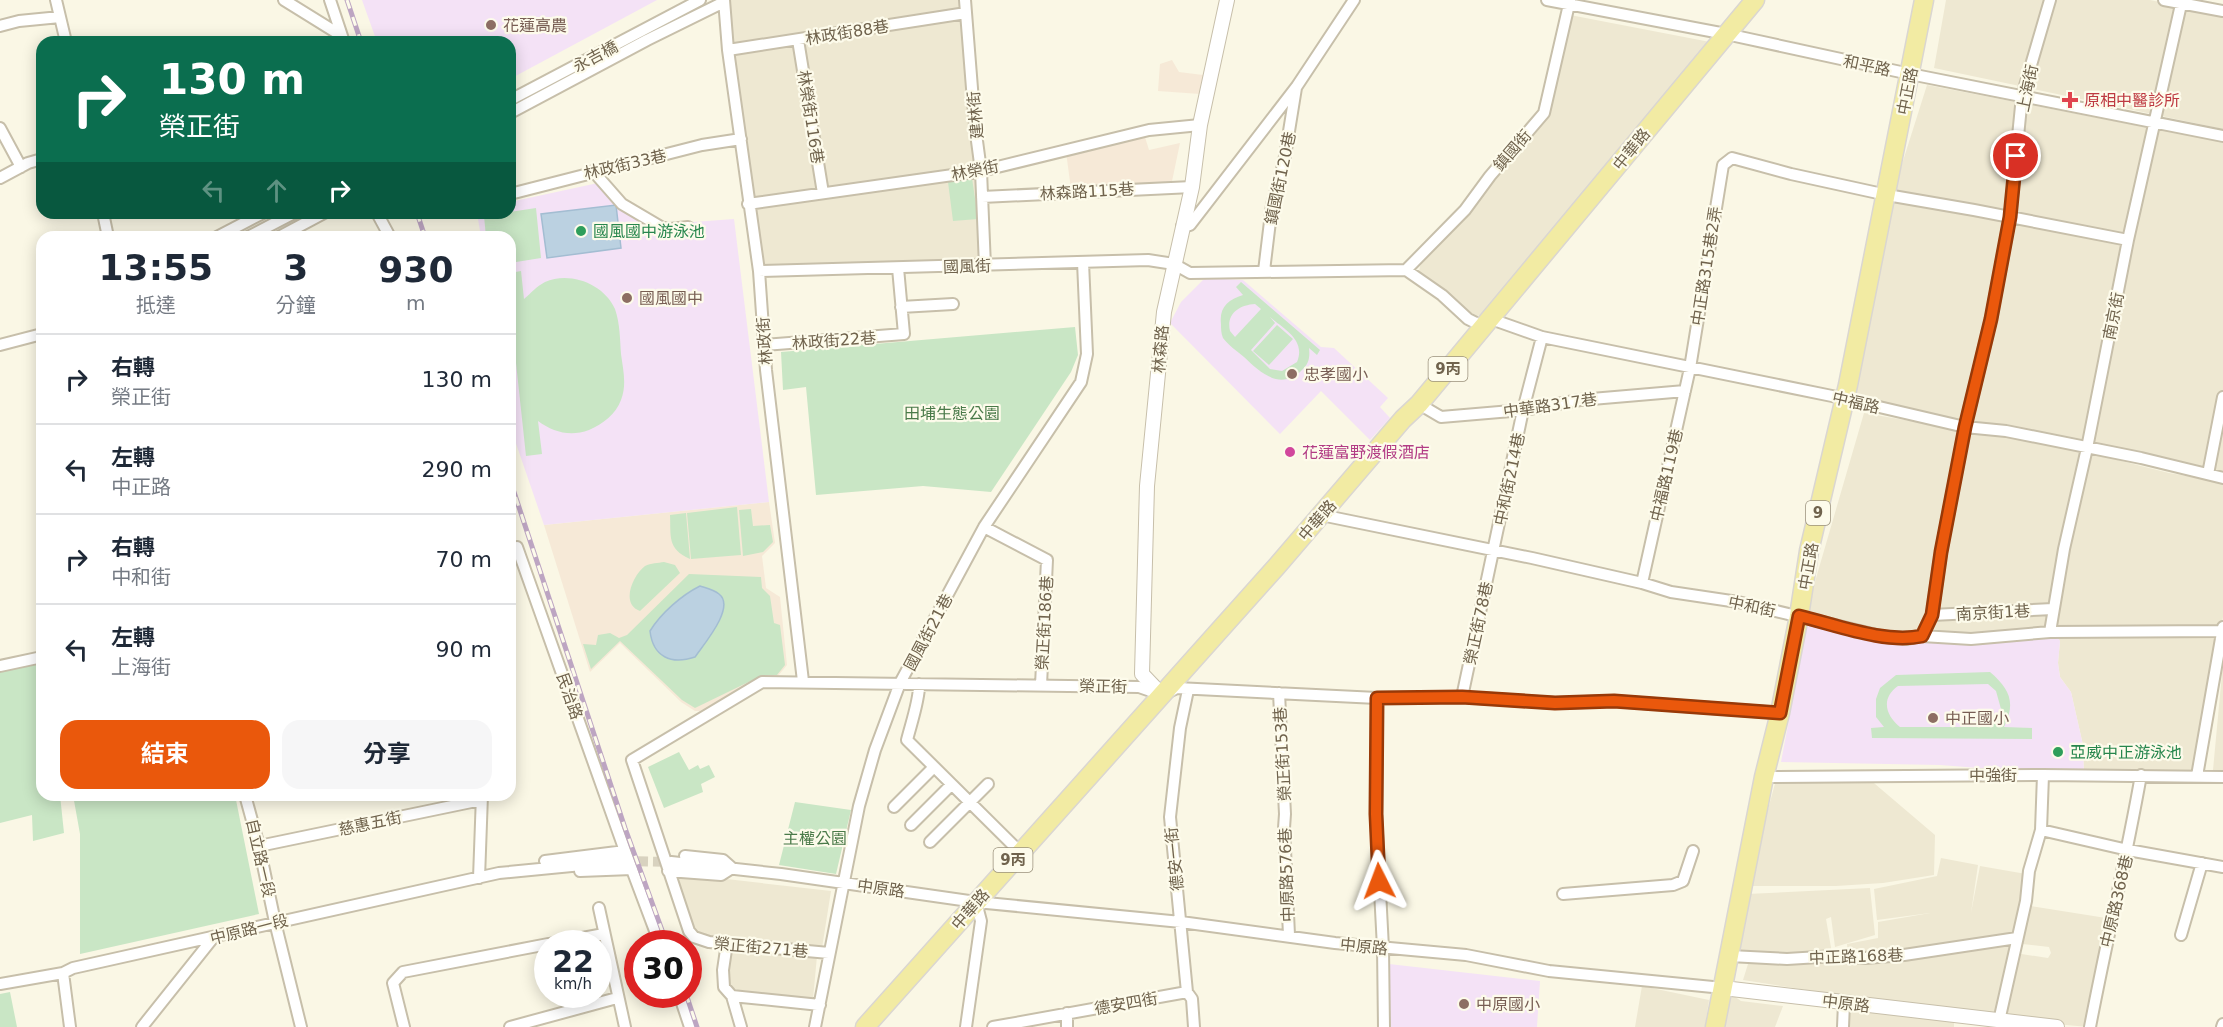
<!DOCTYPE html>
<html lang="zh-TW">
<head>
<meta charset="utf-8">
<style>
  body { margin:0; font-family:"DejaVu Sans","Noto Sans TC",sans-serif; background:#f6f6f7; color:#1f2937; height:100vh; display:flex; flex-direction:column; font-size:22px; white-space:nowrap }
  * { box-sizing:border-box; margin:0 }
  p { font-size:20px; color:#747a83 }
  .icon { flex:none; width:33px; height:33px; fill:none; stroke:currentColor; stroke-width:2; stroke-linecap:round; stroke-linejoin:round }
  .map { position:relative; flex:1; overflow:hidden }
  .drawer { position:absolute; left:36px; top:231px; width:480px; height:570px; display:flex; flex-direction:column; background:#fff; border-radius:18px; box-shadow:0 3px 15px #0003 }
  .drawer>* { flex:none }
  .top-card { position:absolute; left:36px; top:36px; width:480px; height:183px; border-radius:18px; box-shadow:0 3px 15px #0003; background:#0b6e4f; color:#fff; overflow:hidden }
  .speed { position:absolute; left:534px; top:930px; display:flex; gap:12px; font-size:30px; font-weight:700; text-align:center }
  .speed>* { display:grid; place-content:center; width:78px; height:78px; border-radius:50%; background:#fff; box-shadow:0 3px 15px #0003; line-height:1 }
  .speed small { font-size:15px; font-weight:400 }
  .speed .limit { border:9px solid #d22; background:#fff; color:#111 }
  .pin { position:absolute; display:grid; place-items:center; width:51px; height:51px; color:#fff; margin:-26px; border:3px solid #fff; border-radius:50%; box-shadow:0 2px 6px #0007 }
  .me { position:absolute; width:66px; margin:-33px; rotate:357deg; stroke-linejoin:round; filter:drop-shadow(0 0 4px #0008) }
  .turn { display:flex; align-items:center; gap:21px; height:126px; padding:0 24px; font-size:27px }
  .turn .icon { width:78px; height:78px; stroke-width:2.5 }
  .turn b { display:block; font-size:42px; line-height:51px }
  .lanes { display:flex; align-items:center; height:57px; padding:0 24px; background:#0003; justify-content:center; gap:30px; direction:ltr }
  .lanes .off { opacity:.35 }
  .eta { display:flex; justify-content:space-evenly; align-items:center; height:102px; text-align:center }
  .eta b { font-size:36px; font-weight:700; line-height:42px }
  .primary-button { display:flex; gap:12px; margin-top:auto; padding:12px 24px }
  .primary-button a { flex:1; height:69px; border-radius:18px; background:#ea580c; color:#fff; font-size:24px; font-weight:700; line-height:69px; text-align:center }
  .primary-button a+a { background:#f6f6f7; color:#1f2937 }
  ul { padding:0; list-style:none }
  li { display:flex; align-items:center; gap:18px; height:90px; padding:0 24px; border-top:2px solid #e0e1e3 }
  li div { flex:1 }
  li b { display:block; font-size:22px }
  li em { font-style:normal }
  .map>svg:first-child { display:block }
  .residential { fill:#eee8d2 }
  .commercial { fill:#f6e9d7 }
  .education { fill:#f4e2f6 }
  .green { fill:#c9e6c5; fill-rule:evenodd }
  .water { fill:#bbd1e1; stroke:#a3bdd2; stroke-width:1.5 }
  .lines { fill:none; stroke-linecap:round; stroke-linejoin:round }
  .minor-tunnel { stroke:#d8d2bf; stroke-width:10; stroke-dasharray:10 5; stroke-linecap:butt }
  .minor-casing { stroke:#c7bfaa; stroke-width:14 }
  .tertiary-casing { stroke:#c7bfaa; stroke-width:16 }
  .primary-casing { stroke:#dad6d1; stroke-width:21 }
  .minor { stroke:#fff; stroke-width:10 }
  .tertiary { stroke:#fff; stroke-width:14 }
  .primary { stroke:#f2eba3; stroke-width:18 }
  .rail-casing { stroke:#bda5c2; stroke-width:5 }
  .rail { stroke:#fdfbeb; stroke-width:3; stroke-dasharray:9; stroke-linecap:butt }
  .route-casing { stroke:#983908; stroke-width:15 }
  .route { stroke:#ea580c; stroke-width:10 }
  .education-dot { fill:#8d6e63; stroke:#fdfbeb; stroke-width:2 }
  .health-dot { fill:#e0444e; stroke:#fdfbeb; stroke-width:2 }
  .leisure-dot { fill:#2e9e5b; stroke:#fdfbeb; stroke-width:2 }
  .hotel-dot { fill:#d1479c; stroke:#fdfbeb; stroke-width:2 }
  .labels { text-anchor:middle; stroke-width:4.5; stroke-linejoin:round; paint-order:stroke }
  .shield { fill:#fdfbeb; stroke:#9a917c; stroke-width:1.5 }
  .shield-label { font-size:15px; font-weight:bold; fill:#70634d }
  .education-label { font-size:16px; fill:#785e54; stroke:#fdfbeb; text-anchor:start }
  .street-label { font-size:16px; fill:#70634d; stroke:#fdfbeb }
  .health-label { font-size:16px; fill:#be3a42; stroke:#fdfbeb; text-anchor:start }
  .leisure-label { font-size:16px; fill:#27864d; stroke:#fdfbeb; text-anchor:start }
  .park-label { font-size:16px; fill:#4a7a49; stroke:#fdfbeb }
  .hotel-label { font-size:16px; fill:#b23c85; stroke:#fdfbeb; text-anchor:start }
</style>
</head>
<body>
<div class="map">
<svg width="2223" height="1027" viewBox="0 0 2223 1027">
  <rect width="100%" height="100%" fill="#faf7e5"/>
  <path class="residential" d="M725 0H961L985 260 762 266Z
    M1946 0H2150L2223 15V129L1934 68Z
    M1570 15 1710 42 1483 315 1470 317 1419 272 1420 266 1546 115Z
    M1927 85 2223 142V473L1850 399 1884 221Z
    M1864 413 2074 449 2169 473 2223 482V617L2195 766 2190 774 2084 776 2083 745 2071 692 2060 677 2058 663 2060 641 2051 633 1888 644 1858 634 1803 623Z
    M2223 663V771L2213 770Z
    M1868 778 1935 835 1934 875 1883 883 1836 886H1747L1776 780Z
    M1941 858 1978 865 1971 913 1980 866 2026 874 1997 1020 1743 980 1748 964 1833 956H1848L1847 944 1878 938V922L1930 913 1877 920 1874 889 1937 876Z
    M673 873 831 891 822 948 704 937 696 934Z
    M1870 888 1875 935 1835 947 1831 917 1826 919 1832 953 1780 954 1736 950 1747 894Z
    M2031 906 2106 918 2088 1027 2002 1019 2015 953 2048 958 2051 953 2049 947 2022 944Z
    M729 950 817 956 813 999 731 989 727 983Z
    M1642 986 1709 1000 1705 1027H1635Z
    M1731 994 1741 1001 1783 1006 1775 1027H1721V1017Z
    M1846 1007 1954 1021V1027H1845Z"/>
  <path class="commercial" d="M1172 60 1179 72 1203 75 1200 94 1158 91 1160 64Z
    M1145 137 1149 150 1180 143 1171 186 1071 189 1066 152Z
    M769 502 775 543 762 556 766 588 780 597 787 665 778 676H763L700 711H695L681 702 620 643 590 672 544 525Z"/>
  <path class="education" d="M362 0H657L510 79V42H377Z
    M598 183 653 225 734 219 769 502 544 525 510 426V237H481L477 213H510V202Z
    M1205 278 1243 280 1321 347 1334 348 1388 398 1380 407 1390 418 1370 440 1321 391 1280 434 1170 323 1181 302Z
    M1803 623 1844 630 1888 644 2051 633 2056 635 2060 641 2058 663 2060 677 2071 692 2083 745 2084 776 1940 765 1781 762 1795 688Z
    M1389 964 1540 981 1537 1027H1390Z"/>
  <path class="green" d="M972 178 978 219 953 221 948 182Z
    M536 208 541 258 510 263V237H486L484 216Z
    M521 271 524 299C531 293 537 286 545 282 570 271 604 284 615 309 620 323 620 340 621 354 623 369 627 385 621 400 616 414 603 424 589 430 570 437 553 432 538 421L542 454 526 456 510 307V273Z
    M1241 282 1320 350 1317 355 1309 348C1310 357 1309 363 1303 369 1281 392 1261 373 1244 357 1237 351 1228 345 1223 338 1221 333 1221 329 1221 324 1219 307 1228 300 1243 295L1236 287ZM1255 304 1261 309 1235 337 1230 331C1226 314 1239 305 1255 304ZM1270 317C1285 330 1306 340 1297 362L1282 371 1270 369 1251 350 1275 323Z
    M1277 325 1293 339 1269 365 1253 351Z
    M1075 327 1078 355 1071 372 991 492 923 486 816 495 806 387 783 390 781 352Z
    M737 507 741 555 691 559 687 513Z
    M751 509 753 526 770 525 773 542 763 552 743 556 739 510Z
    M686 513 690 559C667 549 671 536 670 515Z
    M664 562 675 565 680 573 640 611C620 604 633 575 645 566 651 563 658 563 664 562Z
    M689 574 761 577 762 588 770 596 774 623 780 625 785 665 777 675H763L695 708 682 700 620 641 591 669 583 644 596 645 598 635 610 633 619 638 627 635Z
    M42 662V795H60L64 833 33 841 32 815 0 823V672Z
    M1990 672C2010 689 2016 703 2004 727L2032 728V739L1872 738 1871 728 1884 727 1876 717V699L1880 688 1896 675ZM1988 684 1996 691 2001 709 1997 718 1986 727H1900C1885 715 1881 698 1898 686Z
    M679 752 689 770 698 765 700 769 709 765 715 777 701 784 703 792 664 808 648 767Z
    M73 795H235L259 914 80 954V834Z
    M795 802 851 810 836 874 779 865Z
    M10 992 17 1027H0V994Z"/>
  <path class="water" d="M616 205 621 248 547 258 541 214Z
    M700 586C706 588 714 590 719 594 736 607 704 644 695 657 671 665 653 657 650 631 661 613 682 595 700 586Z"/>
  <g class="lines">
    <path class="minor-tunnel" d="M623 861 671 862"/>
    <defs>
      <path id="minor" d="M56 0 66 42
        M284 0 342 36
        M330 0 343 39
        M724 0 728 50 759 271 766 370 803 681
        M965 0 975 126 981 171 985 266
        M1547 0 1726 34 1910 74 2223 136
        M2164 0 2223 11
        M0 26 19 21 60 17
        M798 40 823 193
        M728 50 966 13
        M510 100 700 0
        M510 113 647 40 724 2
        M0 128 21 167
        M593 171 622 204 661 227 670 229 688 227
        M0 178 28 163 42 159
        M510 194 702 145 741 139
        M982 197 1192 187
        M748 204 981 171 1149 130 1200 125
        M103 213 108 237
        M377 213 390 237
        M1182 226 1190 225 1297 86 1354 0
        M217 237 263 213
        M248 237 294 213
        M279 237 324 213
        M1406 270 1465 210 1490 176 1544 113 1570 0
        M759 271 1148 260 1174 264 1190 273 1406 270 1442 295 1468 319 1484 327
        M1264 271 1272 205 1284 162 1296 88
        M901 307 953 304
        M1491 319 1542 337 1832 396 1965 427 2006 431 2141 458 2223 478
        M0 345 42 334
        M764 345 904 334 898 268
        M1419 404 1441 417 1523 410 1580 400 1685 391
        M2208 474 2223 397
        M1321 515 1532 558 1642 583 1671 592 1738 602 1885 637 1907 639 1922 636 1971 639 2050 632 2223 631
        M984 527 1047 560 1041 685
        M510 549 517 547 625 851 660 944
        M1642 583 1690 368 1723 165 1732 158 1791 174 1887 195 1974 210 2128 240
        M1932 615 2053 609
        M2050 632 2064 549 2087 448 2128 240 2182 0
        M1922 636 1932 615 1941 552 1965 427 1991 319 2010 217 2022 96 2050 0
        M0 666 42 657
        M919 684C920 698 911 724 907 740L1020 852
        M1188 690 1180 728 1170 817 1187 992 1192 999 1194 1027
        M1279 693 1285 814 1284 828 1289 935
        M1462 697 1523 410 1542 337
        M1377 698 1376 814 1383 948 1384 1027
        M2197 776 2223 627
        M1764 777 2043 775 2223 777
        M245 795 259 846 275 922 301 1027
        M894 807 934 767
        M911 825 951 785
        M2041 830 2128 850 2223 867
        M930 842 988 784
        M259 846 481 800
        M545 861 625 851
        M671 862 781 874 976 902 1181 922 1335 943 1466 955 1549 971 1723 988
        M580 871 632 869
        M668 871 721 875 732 868 723 860 685 856
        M479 878 482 795
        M1563 894 1673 885 1683 881 1693 851
        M599 908 625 1027
        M2181 935 2202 863
        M727 943 723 970 724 987 732 996 741 1027
        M550 944 604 934
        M829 953 709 942 694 937 689 931 632 760 762 682 1139 687 1162 695 1177 688 1377 698 1462 697 1555 703 1614 701 1780 713
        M1730 956 1787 959 1835 956 1865 958 1904 955 2017 938
        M63 973 70 1027
        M0 984 63 973 73 968 499 873 623 861
        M679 994 690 1027
        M732 996 820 1005
        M1067 1013V1027
        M1999 1021 2026 901 2029 871 2041 830 2043 775
        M142 1027 213 938
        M404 1027 393 983 403 972 548 944
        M510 1027 617 998
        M815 1027 859 806 875 750 900 683 984 527 1081 382 1087 354 1083 262
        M966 1027 981 921 976 902
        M993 1027 1187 992
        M1843 1027 1844 1003
        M2090 1027C2106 943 2126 860 2141 775
        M2222 1027 2223 1024"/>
      <path id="tertiary" d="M1162 695 1142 674 1147 486 1164 312 1192 187 1200 125 1227 0
        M1723 988 2057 1027"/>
      <path id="primary" d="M865 1027 1277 566 1403 419 1419 404 1755 0
        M1715 1027 1764 777 1780 713 1799 616 1809 551 1848 385 1924 0"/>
    </defs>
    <use href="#minor" class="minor-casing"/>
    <use href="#tertiary" class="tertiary-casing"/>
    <use href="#primary" class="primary-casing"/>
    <use href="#minor" class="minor"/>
    <use href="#tertiary" class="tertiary"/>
    <use href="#primary" class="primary"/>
    <defs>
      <path id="rail" d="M347 0 361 42
        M417 213 425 237
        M510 480 625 828 667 944
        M686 994 697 1027"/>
    </defs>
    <use href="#rail" class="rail-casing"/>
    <use href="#rail" class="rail"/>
  </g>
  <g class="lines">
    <defs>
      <path id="route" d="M1379 881 1376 814 1377 698 1462 697 1555 703 1614 701 1780 713 1799 616C1837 625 1885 644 1922 636L1932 615 1941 552 1965 427 1991 319 2010 217 2016 156"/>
    </defs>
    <use href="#route" class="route-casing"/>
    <use href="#route" class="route"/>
  </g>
  <g class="education-dot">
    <circle cx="491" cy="25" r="6"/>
    <circle cx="627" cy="298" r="6"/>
    <circle cx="1292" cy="374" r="6"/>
    <circle cx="1933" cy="718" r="6"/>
    <circle cx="1464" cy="1004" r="6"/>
  </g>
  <path class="health-dot" d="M2067 91h6v6h6v6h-6v6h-6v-6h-6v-6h6z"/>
  <g class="leisure-dot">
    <circle cx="581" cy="231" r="6"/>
    <circle cx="2058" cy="752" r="6"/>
  </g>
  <circle class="hotel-dot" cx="1290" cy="452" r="6"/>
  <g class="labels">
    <g class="shield">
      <rect x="1428.5" y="357" width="39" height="24" rx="4.5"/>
      <rect x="1806" y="501" width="24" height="24" rx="4.5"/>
      <rect x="993.5" y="848" width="39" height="24" rx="4.5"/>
    </g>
    <g class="shield-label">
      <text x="1448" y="374">9丙</text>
      <text x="1818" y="518">9</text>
      <text x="1013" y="865">9丙</text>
    </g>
    <g class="education-label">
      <text x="503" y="31">花蓮高農</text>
      <text x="639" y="304">國風國中</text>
      <text x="1304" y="380">忠孝國小</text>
      <text x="1945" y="724">中正國小</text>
      <text x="1476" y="1010">中原國小</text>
    </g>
    <g class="street-label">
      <text transform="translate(847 32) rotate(-9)" y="6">林政街88巷</text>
      <text transform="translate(595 56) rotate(-28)" y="6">永吉橋</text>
      <text transform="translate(1867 65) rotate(12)" y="6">和平路</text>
      <text transform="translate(2027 88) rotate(-78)" y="6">上海街</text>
      <text transform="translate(1907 91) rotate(-79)" y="6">中正路</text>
      <text transform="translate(975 115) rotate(-95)" y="6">建林街</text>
      <text transform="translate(811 117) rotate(81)" y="6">林榮街116巷</text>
      <text transform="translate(1631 149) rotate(-51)" y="6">中華路</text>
      <text transform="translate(1512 150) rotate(-49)" y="6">鎮國街</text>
      <text transform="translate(625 164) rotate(-13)" y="6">林政街33巷</text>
      <text transform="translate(975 170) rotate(-11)" y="6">林榮街</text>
      <text transform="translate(1280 178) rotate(-78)" y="6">鎮國街120巷</text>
      <text transform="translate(1087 191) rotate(-3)" y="6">林森路115巷</text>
      <text transform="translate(967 266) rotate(-2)" y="6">國風街</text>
      <text transform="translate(1706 266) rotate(-81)" y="6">中正路315巷2弄</text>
      <text transform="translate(2113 316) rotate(-79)" y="6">南京街</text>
      <text transform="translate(834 340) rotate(-4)" y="6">林政街22巷</text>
      <text transform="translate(764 341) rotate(-94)" y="6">林政街</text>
      <text transform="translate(1160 349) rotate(-85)" y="6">林森路</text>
      <text transform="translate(1856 402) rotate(13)" y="6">中福路</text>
      <text transform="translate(1550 405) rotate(-8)" y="6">中華路317巷</text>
      <text transform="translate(1666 475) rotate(-77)" y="6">中福路119巷</text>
      <text transform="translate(1509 479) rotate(-78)" y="6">中和街214巷</text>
      <text transform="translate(1317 520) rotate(-49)" y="6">中華路</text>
      <text transform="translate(1808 566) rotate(-80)" y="6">中正路</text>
      <text transform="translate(1752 606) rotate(12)" y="6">中和街</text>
      <text transform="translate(1993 612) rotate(-3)" y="6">南京街1巷</text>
      <text transform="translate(1044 623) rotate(-87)" y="6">榮正街186巷</text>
      <text transform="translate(1478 623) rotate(-78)" y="6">榮正街78巷</text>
      <text transform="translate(928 632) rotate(-62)" y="6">國風街21巷</text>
      <text transform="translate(1103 686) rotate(1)" y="6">榮正街</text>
      <text transform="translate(570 696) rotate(71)" y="6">民治路</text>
      <text transform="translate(1282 754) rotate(-93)" y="6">榮正街153巷</text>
      <text x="1993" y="781">中強街</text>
      <text transform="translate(370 823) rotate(-12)" y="6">慈惠五街</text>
      <text transform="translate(261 858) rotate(77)" y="6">自立路一段</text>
      <text transform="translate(1174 859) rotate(-96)" y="6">德安一街</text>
      <text transform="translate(1286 875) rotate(-92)" y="6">中原路576巷</text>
      <text transform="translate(881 888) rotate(8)" y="6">中原路</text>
      <text transform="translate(2116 901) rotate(-77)" y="6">中原路368巷</text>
      <text transform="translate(970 909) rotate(-49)" y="6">中華路</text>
      <text transform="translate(249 929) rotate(-14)" y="6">中原路一段</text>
      <text transform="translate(1364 946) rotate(6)" y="6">中原路</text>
      <text transform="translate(761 947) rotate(5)" y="6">榮正街271巷</text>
      <text transform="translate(1856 956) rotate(-2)" y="6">中正路168巷</text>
      <text transform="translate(1126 1003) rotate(-10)" y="6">德安四街</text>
      <text transform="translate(1846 1003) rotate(7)" y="6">中原路</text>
    </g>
    <g class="health-label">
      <text x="2084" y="106">原相中醫診所</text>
    </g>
    <g class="leisure-label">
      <text x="593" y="237">國風國中游泳池</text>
      <text x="2070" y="758">亞威中正游泳池</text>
    </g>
    <g class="park-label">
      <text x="952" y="419">田埔生態公園</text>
      <text x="815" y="844">主權公園</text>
    </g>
    <g class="hotel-label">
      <text x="1302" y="458">花蓮富野渡假酒店</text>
    </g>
  </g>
</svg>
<div class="speed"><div>22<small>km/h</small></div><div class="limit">30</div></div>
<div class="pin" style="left:2016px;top:156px;background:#d93025"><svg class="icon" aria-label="arrive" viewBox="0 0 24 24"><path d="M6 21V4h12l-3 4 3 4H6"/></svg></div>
<svg class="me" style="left:1379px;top:881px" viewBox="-20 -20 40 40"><path d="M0-17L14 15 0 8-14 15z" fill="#ea580c" stroke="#fff" stroke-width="4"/></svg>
<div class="top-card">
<div class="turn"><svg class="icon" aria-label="right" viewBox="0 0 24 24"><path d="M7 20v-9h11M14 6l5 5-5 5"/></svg><div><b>130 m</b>榮正街</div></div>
<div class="lanes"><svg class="icon off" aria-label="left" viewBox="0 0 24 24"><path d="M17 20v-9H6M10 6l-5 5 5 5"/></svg><svg class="icon off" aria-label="ahead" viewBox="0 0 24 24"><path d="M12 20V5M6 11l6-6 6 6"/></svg><svg class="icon" aria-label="right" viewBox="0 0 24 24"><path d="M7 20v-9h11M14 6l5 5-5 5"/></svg></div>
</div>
<section class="drawer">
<div class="eta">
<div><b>13:55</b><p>抵達</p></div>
<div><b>3</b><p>分鐘</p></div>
<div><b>930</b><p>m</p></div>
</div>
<ul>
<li><svg class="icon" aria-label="right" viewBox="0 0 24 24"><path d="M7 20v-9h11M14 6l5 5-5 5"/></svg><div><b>右轉</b><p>榮正街</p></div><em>130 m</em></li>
<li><svg class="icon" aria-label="left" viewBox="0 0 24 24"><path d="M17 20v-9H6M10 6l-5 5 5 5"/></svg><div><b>左轉</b><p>中正路</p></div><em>290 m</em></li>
<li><svg class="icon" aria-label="right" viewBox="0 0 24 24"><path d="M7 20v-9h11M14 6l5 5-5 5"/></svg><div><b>右轉</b><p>中和街</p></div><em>70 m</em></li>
<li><svg class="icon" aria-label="left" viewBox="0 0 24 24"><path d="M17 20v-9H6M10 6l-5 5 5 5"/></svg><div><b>左轉</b><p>上海街</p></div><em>90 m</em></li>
</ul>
<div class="primary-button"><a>結束</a><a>分享</a></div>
</section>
</div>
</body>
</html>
